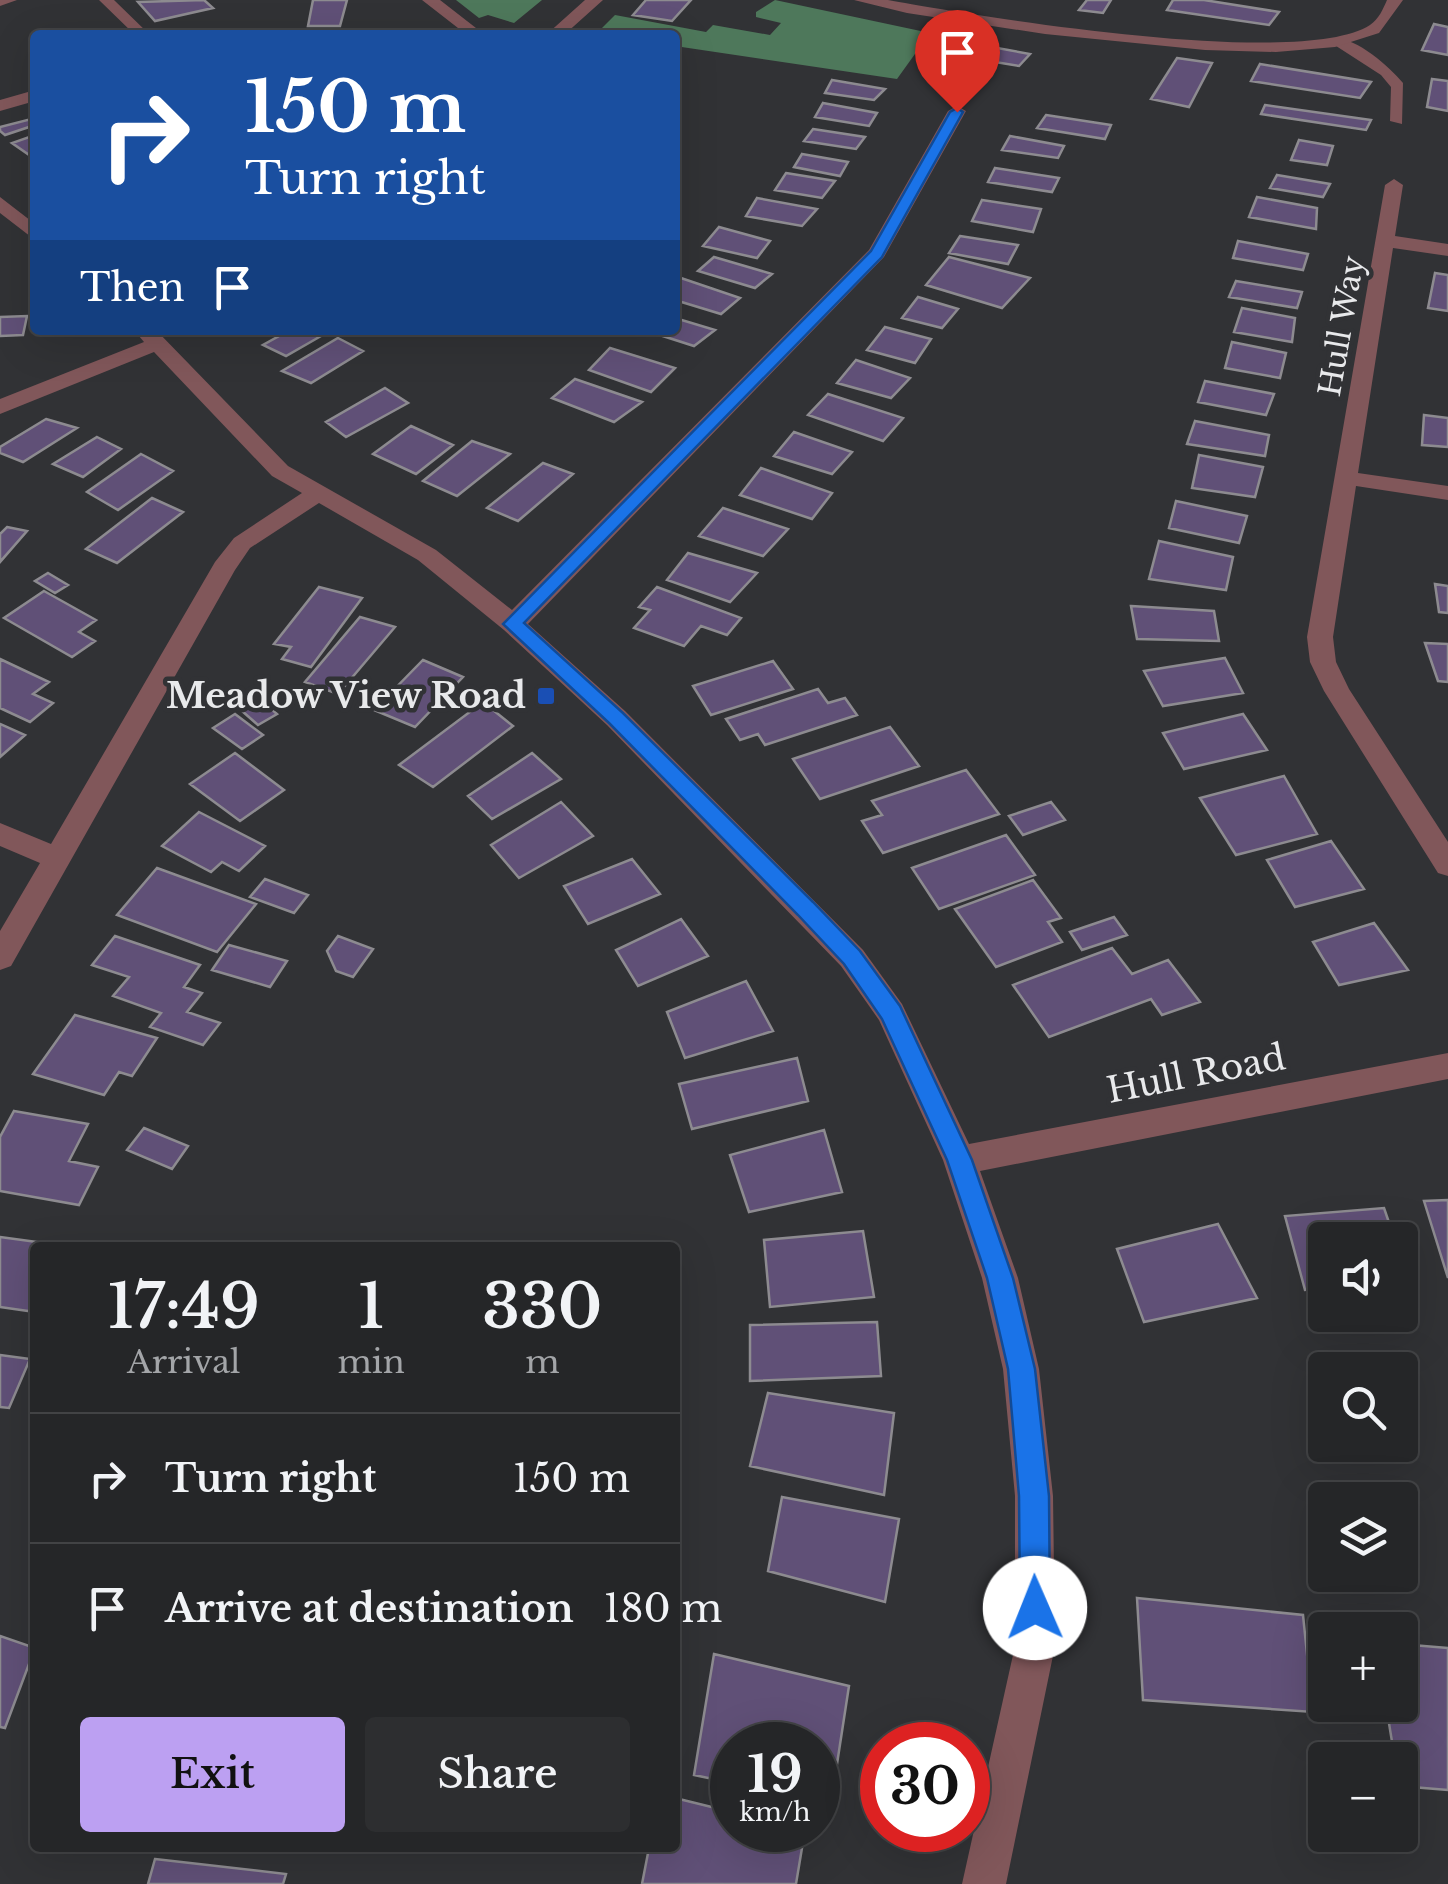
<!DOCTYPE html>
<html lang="en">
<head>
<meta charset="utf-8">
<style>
  body { margin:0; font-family:"Libre Baskerville",serif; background:#2d2e30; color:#f1f3f6; height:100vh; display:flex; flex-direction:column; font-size:38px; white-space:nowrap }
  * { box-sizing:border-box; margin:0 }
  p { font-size:32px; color:#a3a5a8 }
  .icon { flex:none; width:55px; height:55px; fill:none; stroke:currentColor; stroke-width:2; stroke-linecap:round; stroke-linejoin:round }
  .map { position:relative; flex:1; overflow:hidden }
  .sheet { position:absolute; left:30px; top:1242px; width:650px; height:610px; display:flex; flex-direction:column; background:#252628; border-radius:10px; box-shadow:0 10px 40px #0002,0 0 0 2px #424345 }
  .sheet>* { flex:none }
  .guide { position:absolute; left:30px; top:30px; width:650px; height:305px; border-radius:10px; box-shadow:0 10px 40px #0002,0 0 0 2px #424345; background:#1a4fa0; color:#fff; overflow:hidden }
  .buttons { position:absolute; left:1308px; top:1222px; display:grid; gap:20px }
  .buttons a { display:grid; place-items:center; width:110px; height:110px; border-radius:10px; background:#252628; box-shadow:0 10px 40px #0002,0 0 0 2px #424345; font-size:50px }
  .speed { position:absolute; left:710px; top:1722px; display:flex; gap:20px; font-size:50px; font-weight:700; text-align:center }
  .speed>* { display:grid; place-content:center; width:130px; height:130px; border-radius:50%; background:#252628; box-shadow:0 10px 40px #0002,0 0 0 2px #424345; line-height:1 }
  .speed small { font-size:25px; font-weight:400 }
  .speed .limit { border:15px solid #d22; background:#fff; color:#111 }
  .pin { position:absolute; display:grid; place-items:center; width:85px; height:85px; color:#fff; margin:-102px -42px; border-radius:50% 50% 50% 0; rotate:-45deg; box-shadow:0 0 10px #0007 }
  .pin .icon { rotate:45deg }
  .me { position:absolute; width:110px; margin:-55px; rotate:359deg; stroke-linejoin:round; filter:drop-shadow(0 0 8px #0008) }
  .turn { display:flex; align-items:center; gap:35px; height:210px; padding:0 50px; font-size:45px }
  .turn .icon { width:130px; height:130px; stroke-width:2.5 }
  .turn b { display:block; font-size:70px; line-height:85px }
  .then { display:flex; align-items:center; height:95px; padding:0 50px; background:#0003; gap:20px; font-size:38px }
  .eta { display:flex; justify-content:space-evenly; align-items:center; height:170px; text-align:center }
  .eta b { font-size:60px; font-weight:600; line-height:70px }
  .cta { display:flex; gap:20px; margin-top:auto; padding:20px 50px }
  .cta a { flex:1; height:115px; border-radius:10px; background:#bca0f2; color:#111; font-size:40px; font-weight:600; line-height:115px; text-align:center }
  .cta a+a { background:#2d2e30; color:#f1f3f6 }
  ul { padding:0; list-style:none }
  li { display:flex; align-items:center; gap:30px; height:130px; padding:0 50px; border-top:2px solid #424345 }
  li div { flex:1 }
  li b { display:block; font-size:38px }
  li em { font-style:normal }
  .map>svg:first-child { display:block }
  .forest { fill:#4e785b }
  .building { fill:#605077; stroke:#8d8b90; stroke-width:2.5 }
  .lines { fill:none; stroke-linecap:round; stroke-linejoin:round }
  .lane { fill:#81575a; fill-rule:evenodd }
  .street { fill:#81575a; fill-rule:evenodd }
  .route { fill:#1a73e8; stroke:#114b97; stroke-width:2.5 }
  .transit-dot { fill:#1a4fb4; stroke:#313235; stroke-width:4 }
  .labels { text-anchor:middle; stroke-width:9; stroke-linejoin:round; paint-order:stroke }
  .far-street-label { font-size:30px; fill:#e8e9eb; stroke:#313235 }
  .poi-label { font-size:35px; font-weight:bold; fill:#e8e9eb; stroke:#313235; text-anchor:end }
  .street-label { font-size:35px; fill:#e8e9eb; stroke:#313235 }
</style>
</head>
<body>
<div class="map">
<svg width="1448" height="1884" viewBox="0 0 1448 1884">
  <rect width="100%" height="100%" fill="#313235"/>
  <path class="forest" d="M456 0H542L514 23 488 15 479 18Z
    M775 0 930 33 897 79 675 46V35L596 34 615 15 706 32 713 25 770 35 781 23 756 17V12Z"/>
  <path class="building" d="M204 0 213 8 155 21 138 2Z
    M313 0H347L340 26H308Z
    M646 0H691L672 21 633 15Z
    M1087 0H1111L1103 13 1079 10Z
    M1173 0H1204L1279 12 1269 25 1167 10Z
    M1434 24 1448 27V55L1422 50Z
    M931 36 1030 54 1019 66 922 50Z
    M1177 58 1212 63 1189 107 1151 99Z
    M1260 64 1371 82 1360 98 1251 81Z
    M1432 79 1448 81V111L1427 107Z
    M832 80 885 89 874 100 825 93Z
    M823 103 877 113 869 126 815 117Z
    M1265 105 1371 120 1366 130 1261 114Z
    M1046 115 1111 125 1105 139 1037 128Z
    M35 118V125L5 135 0 131V127Z
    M813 129 865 137 856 149 804 141Z
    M35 135V159L12 143Z
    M1010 136 1064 146 1058 158 1002 150Z
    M1299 140 1333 146 1327 165 1291 160Z
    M802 154 848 162 840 176 794 167Z
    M995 168 1059 178 1052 192 988 182Z
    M786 173 835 181 822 198 775 190Z
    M1277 175 1330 184 1323 197 1270 188Z
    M1257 197 1317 208 1316 229 1249 217Z
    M757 198 817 209 802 226 746 216Z
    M982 200 1041 209 1033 232 972 221Z
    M719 227 770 241 757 258 703 246Z
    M960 236 1018 245 1008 264 949 253Z
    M1238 241 1308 254 1303 270 1233 258Z
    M714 257 772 274 755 288 698 271Z
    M949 257 1030 278 1002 308 926 285Z
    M1435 273 1448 275V311L1428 308Z
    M675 276 740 298 721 314 675 300Z
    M1236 281 1302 292 1297 308 1229 297Z
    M918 297 958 309 942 328 902 318Z
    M1242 308 1295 318 1292 342 1234 332Z
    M27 316 23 335 0 336V317Z
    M675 318 715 330 694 346 644 330H675Z
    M885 327 931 339 915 363 867 350Z
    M290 330H325L328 332 286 356 263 345Z
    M338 338 363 351 311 383 282 371Z
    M1232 342 1286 353 1280 378 1225 368Z
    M610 348 675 368 651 392 589 370Z
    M856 360 910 378 891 398 837 383Z
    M575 379 642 402 614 422 552 398Z
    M1205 381 1274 394 1266 415 1198 402Z
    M385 388 408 403 346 437 326 422Z
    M828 394 903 418 883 441 808 415Z
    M1424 415 1448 418V447L1422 445Z
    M46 419 77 428 23 462 0 453V447Z
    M1195 421 1269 435 1265 456 1187 444Z
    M411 426 453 445 416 474 373 454Z
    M794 432 852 452 832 474 774 456Z
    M97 437 121 449 83 477 53 464Z
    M472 441 510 454 457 496 423 481Z
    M141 454 173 471 118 510 87 492Z
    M1199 455 1263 467 1255 497 1192 488Z
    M543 463 573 474 518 521 487 508Z
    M761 468 832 493 812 519 740 495Z
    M152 498 183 512 117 563 86 549Z
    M1176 501 1247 516 1239 543 1169 528Z
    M723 508 788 529 763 556 699 536Z
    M7 527 27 531 0 562V534Z
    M1159 541 1233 557 1226 590 1149 579Z
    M688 553 757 573 730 602 667 580Z
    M48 573 68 585 55 593 35 581Z
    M1435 584 1448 586V613L1439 612Z
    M319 587 362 598 311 667 282 659 291 647 274 644Z
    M657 587 741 618 727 635 701 626 684 646 634 628 650 610 639 607Z
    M44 591 96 620 79 632 95 641 72 657 4 618Z
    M1131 606 1214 611 1219 641 1137 639Z
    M360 617 395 627 338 694 305 682Z
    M1425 643 1448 644V682L1438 681Z
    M1225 658 1243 693 1163 706 1144 671Z
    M0 659 49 682 33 694 53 703 30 722 0 708Z
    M423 660 463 677 415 727 374 710Z
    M773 661 793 689 711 715 693 686Z
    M818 689 828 703 845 698 857 715 765 745 758 734 740 740 726 719Z
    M253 693 277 714 258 725 234 704Z
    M483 702 513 726 433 787 399 765Z
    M235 714 263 735 242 749 213 728Z
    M1243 714 1267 750 1184 769 1163 733Z
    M0 724 25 735 0 757Z
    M890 727 919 766 820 799 793 759Z
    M235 753 284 790 240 821 190 784Z
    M532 753 561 779 492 819 468 796Z
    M966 770 999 814 883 853 862 821 882 815 872 801Z
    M1284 776 1317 834 1236 855 1200 798Z
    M561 802 593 836 519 878 491 845Z
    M1051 802 1065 820 1023 835 1009 816Z
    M199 812 265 846 239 871 222 862 211 872 162 846Z
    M1006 835 1035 875 939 909 912 868Z
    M1331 841 1364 889 1295 907 1267 860Z
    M632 859 660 894 588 924 564 886Z
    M157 868 256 904 217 952 117 915Z
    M265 879 308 895 294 913 250 897Z
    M1033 880 1061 918 1048 922 1062 942 996 967 955 909Z
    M1114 917 1127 935 1082 950 1070 932Z
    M681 919 708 956 638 986 616 950Z
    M1374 923 1408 970 1339 985 1313 942Z
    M115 936 200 965 184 987 202 993 187 1012 220 1023 203 1045 150 1027 161 1013 113 996 129 977 92 965Z
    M338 936 373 949 353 977 336 971 327 951Z
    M229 945 287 961 270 987 212 970Z
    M1112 948 1132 974 1168 960 1200 1002 1162 1015 1151 999 1049 1037 1013 985Z
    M746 981 773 1031 685 1058 667 1012Z
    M75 1015 157 1038 132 1076 119 1072 104 1095 33 1074Z
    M797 1058 808 1101 692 1129 679 1084Z
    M14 1111 88 1124 69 1161 98 1167 79 1205 0 1191V1137Z
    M144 1128 188 1146 172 1169 127 1150Z
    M824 1130 842 1192 749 1212 730 1155Z
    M1448 1200V1278L1424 1201Z
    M1384 1208 1395 1240H1325V1288L1305 1290 1285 1216Z
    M1218 1224 1257 1298 1144 1322 1117 1249Z
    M863 1231 874 1297 770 1307 764 1240Z
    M0 1237 81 1248H35V1312L0 1307Z
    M877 1322 881 1376 750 1381V1325Z
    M0 1355 30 1359 9 1408 0 1407Z
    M768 1393 894 1413 884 1495 750 1466Z
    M782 1497 899 1519 885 1602 768 1571Z
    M1137 1598 1303 1615 1313 1712 1143 1700Z
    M0 1636 35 1648 5 1728 0 1727Z
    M1400 1644 1448 1648V1790L1400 1786V1760H1395L1386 1705H1400Z
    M714 1654 849 1686 831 1803 818 1800V1745H732V1783L694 1775Z
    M675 1798 732 1812V1830H805L796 1884H642L649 1848H675Z
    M155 1859 286 1874 283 1884H148Z"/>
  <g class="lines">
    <path class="lane" d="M0 0H17L0 6Z
      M99 0H114L150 35H135Z
      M1333 38C1356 37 1389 66 1403 83L1402 124 1390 121 1391 87 1381 75 1333 44Z"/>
    <path class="street" d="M422 0H440L485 35H467Z
      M585 0H603L564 35H546Z
      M854 0H888C977 16 1300 70 1370 25 1379 19 1383 9 1387 0H1403L1379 33 1335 47 1276 52 1205 50 1045 34 907 13Z
      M35 90V101L0 111V100Z
      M957 106 966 111 884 257 528 624 625 711 863 950 902 1004 969 1144 1448 1053V1079L980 1171 1018 1278 1039 1369 1053 1496 1055 1646 1006 1884H962L1015 1646V1496L1003 1369 982 1278 943 1160 879 1020 841 966 607 725 504 630 418 560 319 503 250 548 235 570 11 966 0 970V931L40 863 0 846V823L51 844 215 562 234 538 302 493 272 476 154 352 0 414V399L144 342 134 330H156L288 466 436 550 512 610 869 250 948 111Z
      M1394 179 1403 185 1395 236 1448 244V256L1393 248 1358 473 1448 486V500L1356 486 1333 637 1336 662 1349 689 1448 842V876L1438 873 1324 691 1310 662 1307 637 1385 185Z
      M0 197 35 224V240L0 213Z"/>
  </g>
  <path class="route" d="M957 108 963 112 882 257 524 623 623 713 813 902 860 951 900 1006 972 1160 1013 1278 1035 1369 1049 1496 1050 1608 1046 1619 1035 1623 1024 1619 1020 1608 1019 1496 1008 1369 987 1278 947 1160 882 1019 844 964 798 915 609 723 503 624 871 251 950 112Z"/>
  <rect class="transit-dot" x="536" y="686" width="20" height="20" rx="5"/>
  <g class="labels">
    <g class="far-street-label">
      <text transform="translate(1342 326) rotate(-80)" y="10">Hull Way</text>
    </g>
    <g class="poi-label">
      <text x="526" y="708">Meadow View Road</text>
    </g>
    <g class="street-label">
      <text transform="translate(1196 1074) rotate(-11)" y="12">Hull Road</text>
    </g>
  </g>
</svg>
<div class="buttons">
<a><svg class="icon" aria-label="sound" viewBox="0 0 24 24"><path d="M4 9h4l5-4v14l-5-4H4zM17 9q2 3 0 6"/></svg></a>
<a><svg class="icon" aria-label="search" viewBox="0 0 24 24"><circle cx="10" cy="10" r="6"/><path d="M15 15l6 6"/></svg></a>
<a><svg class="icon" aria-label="layers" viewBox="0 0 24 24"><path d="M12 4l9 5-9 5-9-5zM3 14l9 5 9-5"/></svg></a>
<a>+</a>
<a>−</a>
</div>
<div class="speed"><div>19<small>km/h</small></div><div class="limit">30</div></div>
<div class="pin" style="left:957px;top:112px;background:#d93025"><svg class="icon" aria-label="arrive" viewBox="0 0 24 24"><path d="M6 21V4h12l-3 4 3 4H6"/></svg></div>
<svg class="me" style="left:1035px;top:1608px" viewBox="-20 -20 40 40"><circle r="19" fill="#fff"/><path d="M0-13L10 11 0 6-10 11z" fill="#1a73e8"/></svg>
<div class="guide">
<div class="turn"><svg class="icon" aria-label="right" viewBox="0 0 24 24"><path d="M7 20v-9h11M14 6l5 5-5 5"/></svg><div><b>150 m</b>Turn right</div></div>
<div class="then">Then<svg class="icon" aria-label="arrive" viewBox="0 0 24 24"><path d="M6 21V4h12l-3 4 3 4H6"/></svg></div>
</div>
<section class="sheet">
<div class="eta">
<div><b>17:49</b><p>Arrival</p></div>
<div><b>1</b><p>min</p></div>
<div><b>330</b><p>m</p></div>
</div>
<ul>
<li><svg class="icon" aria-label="right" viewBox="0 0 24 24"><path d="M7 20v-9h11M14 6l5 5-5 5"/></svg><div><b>Turn right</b></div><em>150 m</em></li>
<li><svg class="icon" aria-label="arrive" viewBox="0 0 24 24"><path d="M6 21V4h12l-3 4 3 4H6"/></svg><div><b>Arrive at destination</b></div><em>180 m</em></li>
</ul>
<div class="cta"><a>Exit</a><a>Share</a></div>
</section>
</div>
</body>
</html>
